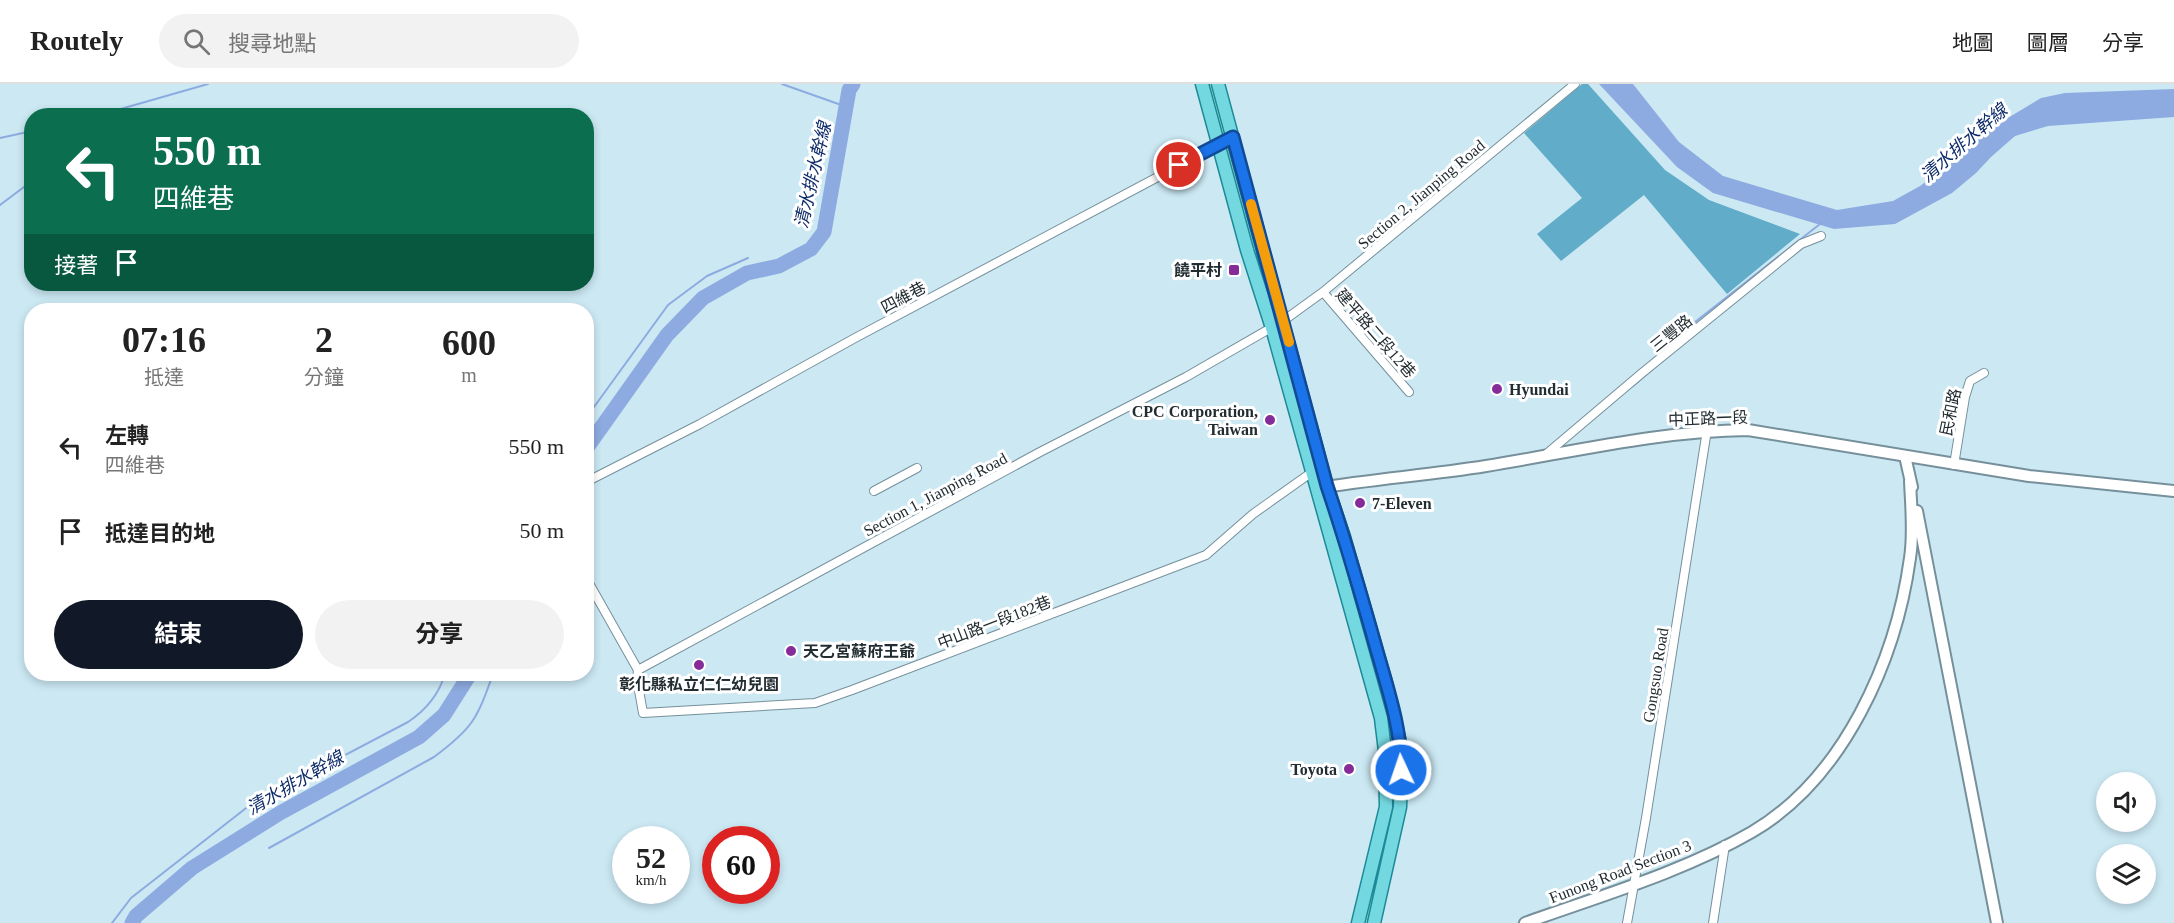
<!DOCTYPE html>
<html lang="zh-TW">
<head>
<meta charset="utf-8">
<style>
  body { margin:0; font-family:"Times New Roman","Noto Sans TC",serif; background:#f2f2f2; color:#222; height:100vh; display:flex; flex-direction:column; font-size:22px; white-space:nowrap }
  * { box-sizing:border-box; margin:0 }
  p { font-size:20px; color:#767676 }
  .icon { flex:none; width:33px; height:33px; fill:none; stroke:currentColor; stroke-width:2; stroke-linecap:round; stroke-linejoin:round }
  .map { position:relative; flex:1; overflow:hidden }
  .side { position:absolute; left:24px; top:219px; width:570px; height:378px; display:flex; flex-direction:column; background:#fff; border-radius:24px; box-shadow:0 3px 9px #0003 }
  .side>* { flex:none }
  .banner { position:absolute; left:24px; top:24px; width:570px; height:183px; border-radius:24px; box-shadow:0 3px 9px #0003; background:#0b6e4f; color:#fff; overflow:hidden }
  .fabs { position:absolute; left:2096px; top:688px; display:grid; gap:12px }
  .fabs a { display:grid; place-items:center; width:60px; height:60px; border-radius:50%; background:#fff; box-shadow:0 3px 9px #0003; font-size:30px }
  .speed { position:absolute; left:612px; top:742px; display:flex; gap:12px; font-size:30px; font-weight:700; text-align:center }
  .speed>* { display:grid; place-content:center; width:78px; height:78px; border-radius:50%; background:#fff; box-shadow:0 3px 9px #0003; line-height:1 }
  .speed small { font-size:15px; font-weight:400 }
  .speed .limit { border:9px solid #d22; background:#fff; color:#111 }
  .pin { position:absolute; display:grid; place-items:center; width:51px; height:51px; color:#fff; margin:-26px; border:3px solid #fff; border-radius:50%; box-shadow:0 2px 6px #0007 }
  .me { position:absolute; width:66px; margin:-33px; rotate:357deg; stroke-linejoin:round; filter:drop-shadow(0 0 4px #0008) }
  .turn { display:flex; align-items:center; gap:21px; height:126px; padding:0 30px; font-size:27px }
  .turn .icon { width:78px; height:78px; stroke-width:2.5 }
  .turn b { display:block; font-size:42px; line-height:51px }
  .then { display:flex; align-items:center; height:57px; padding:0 30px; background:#0003; gap:12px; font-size:22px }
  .eta { display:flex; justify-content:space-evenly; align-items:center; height:102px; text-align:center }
  .eta b { font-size:36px; font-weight:700; line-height:42px }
  .button { display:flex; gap:12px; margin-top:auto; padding:12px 30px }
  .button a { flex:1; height:69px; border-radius:36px; background:#111827; color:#fff; font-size:24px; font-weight:700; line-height:69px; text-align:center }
  .button a+a { background:#f2f2f2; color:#222 }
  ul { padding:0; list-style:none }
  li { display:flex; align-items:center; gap:18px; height:84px; padding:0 30px }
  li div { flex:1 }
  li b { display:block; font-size:22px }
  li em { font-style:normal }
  header { display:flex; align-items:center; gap:36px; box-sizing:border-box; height:84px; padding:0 30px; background:#fff; border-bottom:2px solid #e0e0e0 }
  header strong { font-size:28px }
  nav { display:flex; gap:33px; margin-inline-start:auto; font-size:21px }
  .search { width:420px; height:54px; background:#f2f2f2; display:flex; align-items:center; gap:15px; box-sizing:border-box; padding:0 21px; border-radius:33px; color:#767676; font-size:22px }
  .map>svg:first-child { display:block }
  .forest { fill:#61acc8 }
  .water { fill:#8dabe0 }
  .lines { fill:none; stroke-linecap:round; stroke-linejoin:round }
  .stream { stroke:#8dabe0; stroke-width:2 }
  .river { stroke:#8dabe0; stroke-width:15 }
  .street-casing { stroke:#76909b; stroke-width:10 }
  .secondary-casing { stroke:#76909b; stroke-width:14 }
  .primary-casing { stroke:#1c8b96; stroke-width:15 }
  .street { stroke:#fff; stroke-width:8 }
  .secondary { stroke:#fff; stroke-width:10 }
  .primary { stroke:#74d8e1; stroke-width:12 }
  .route-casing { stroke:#114b97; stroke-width:15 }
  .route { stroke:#1a73e8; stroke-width:10 }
  .slow { stroke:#f59e0b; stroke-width:10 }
  .poi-dot { fill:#852c99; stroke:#fff; stroke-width:2 }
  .labels { text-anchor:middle; stroke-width:6; stroke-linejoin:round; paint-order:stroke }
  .street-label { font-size:16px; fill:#222d31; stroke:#fff }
  .poi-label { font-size:16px; font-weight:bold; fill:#222d31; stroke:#fff; text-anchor:end }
  .water-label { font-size:18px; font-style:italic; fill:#0e2c6a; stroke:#fff }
</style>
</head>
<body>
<header>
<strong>Routely</strong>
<div class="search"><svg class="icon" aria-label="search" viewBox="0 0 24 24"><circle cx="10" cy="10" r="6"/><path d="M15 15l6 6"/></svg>搜尋地點</div>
<nav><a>地圖</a><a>圖層</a><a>分享</a></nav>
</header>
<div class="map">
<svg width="2174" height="839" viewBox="0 0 2174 839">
  <rect width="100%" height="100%" fill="#cbe8f3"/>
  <path class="forest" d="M1582 0H1588L1665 86 1709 116 1800 150 1727 210 1644 111 1561 177 1537 150 1582 114 1524 49Z"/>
  <path class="water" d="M1599 0H1633L1679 58 1723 92 1837 126 1893 117 1920 102 1959 73 1978 52 2041 14 2065 9 2174 5V33L2048 42 2015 52 1991 73 1976 89 1952 109 1895 140 1834 145 1713 109 1677 83Z"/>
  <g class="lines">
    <path class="stream" d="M782 0 847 23
      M96 32 208 0
      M0 54 32 47
      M0 121 32 97
      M1687 248 1690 242 1820 140
      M1633 302 1681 261
      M586 334 668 221 707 192 748 174
      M194 591 197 590
      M269 764 434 673C473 644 477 635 493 590
      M112 839 131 814 250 721 408 638C426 626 439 610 445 590"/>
    <path class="river" d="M586 365 667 251 703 214 747 189 779 182 811 165 824 148 849 6 853 0
      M132 839 136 832 192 784 280 729 419 653 444 631 470 590"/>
    <defs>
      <path id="street" d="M1323 208 1409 308
        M1544 372 1642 289 1801 160 1821 152
        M1954 381 1965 313 1970 297 1984 289
        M1315 386 1253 430 1206 471 852 606 815 619 643 629 637 595 638 586 1040 368 1186 293 1283 237 1323 208 1575 0
        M586 398 700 340 855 254 1233 53
        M874 407 917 384
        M586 494 638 586
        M1627 839 1646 734 1707 346
        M1713 839 1725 761"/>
      <path id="secondary" d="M1905 372 1912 403
        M1319 404C1374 395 1430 391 1486 382 1573 368 1659 347 1748 346L2029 392 2174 407
        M1917 427 1997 839
        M1525 839C1600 812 1683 788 1752 748 1844 694 1896 576 1910 474 1914 449 1911 422 1910 397"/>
      <path id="primary" d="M1202 0 1247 166 1272 244 1381 634 1385 667 1386 723 1358 839
        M1218 0 1327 403 1344 453 1386 599 1402 667 1400 723 1374 839"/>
    </defs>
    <use href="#street" class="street-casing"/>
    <use href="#secondary" class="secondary-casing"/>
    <use href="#primary" class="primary-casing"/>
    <use href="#street" class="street"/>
    <use href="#secondary" class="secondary"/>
    <use href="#primary" class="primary"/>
  </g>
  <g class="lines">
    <defs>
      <path id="route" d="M1179 81 1233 53 1327 402C1345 455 1360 507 1375 560 1386 600 1402 644 1401 686"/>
    </defs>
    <use href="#route" class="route-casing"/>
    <use href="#route" class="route"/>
    <path class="slow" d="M1251 120 1289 258"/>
  </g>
  <g class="poi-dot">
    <rect x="1228" y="180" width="12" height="12" rx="3"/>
    <circle cx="1497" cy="305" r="6"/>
    <circle cx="1270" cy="336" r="6"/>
    <circle cx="1360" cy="419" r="6"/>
    <circle cx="791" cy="567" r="6"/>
    <circle cx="699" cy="581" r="6"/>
    <circle cx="1349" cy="685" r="6"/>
  </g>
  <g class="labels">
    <g class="street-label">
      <text transform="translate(1421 110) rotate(-40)" y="6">Section 2, Jianping Road</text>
      <text transform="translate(903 213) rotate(-28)" y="6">四維巷</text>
      <text transform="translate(1376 249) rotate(49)" y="6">建平路二段12巷</text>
      <text transform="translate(1671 249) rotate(-39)" y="6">三豐路</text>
      <text transform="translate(1950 328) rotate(-78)" y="6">民和路</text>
      <text transform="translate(1708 334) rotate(-2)" y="6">中正路一段</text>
      <text transform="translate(935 410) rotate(-28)" y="6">Section 1, Jianping Road</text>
      <text transform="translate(994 538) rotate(-21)" y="6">中山路一段182巷</text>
      <text transform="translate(1655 591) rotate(-81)" y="6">Gongsuo Road</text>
      <text transform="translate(1620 787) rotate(-21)" y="6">Funong Road Section 3</text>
    </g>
    <g class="poi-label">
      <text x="1222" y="192">饒平村</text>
      <text x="1509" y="311" text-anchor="start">Hyundai</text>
      <text x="1258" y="333">CPC Corporation,<tspan x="1258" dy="18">Taiwan</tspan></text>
      <text x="1372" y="425" text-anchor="start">7-Eleven</text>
      <text x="803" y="573" text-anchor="start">天乙宮蘇府王爺</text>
      <text x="699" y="606" text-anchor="middle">彰化縣私立仁仁幼兒園</text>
      <text x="1337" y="691">Toyota</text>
    </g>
    <g class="water-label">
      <text transform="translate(1964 59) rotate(-41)" y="6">清水排水幹線</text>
      <text transform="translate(813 91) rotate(-77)" y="6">清水排水幹線</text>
      <text transform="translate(295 699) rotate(-30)" y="6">清水排水幹線</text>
    </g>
  </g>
</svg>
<div class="fabs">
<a><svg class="icon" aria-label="sound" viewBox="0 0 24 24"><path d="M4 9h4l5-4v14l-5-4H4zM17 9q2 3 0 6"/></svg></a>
<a><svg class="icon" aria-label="layers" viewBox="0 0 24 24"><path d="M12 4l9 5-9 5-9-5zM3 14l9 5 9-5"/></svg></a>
</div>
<div class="speed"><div>52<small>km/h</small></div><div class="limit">60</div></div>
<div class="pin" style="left:1179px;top:81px;background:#d93025"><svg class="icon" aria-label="arrive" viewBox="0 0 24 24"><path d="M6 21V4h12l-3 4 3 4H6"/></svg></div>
<svg class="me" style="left:1401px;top:686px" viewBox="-20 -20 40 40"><circle r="17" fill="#1a73e8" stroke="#fff" stroke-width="3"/><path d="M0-11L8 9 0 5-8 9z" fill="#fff"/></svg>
<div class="banner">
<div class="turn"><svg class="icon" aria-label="left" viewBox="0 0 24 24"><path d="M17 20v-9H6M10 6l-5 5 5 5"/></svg><div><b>550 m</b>四維巷</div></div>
<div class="then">接著<svg class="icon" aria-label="arrive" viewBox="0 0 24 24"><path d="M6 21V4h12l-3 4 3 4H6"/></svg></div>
</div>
<section class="side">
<div class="eta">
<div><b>07:16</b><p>抵達</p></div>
<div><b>2</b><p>分鐘</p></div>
<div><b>600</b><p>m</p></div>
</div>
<ul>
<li><svg class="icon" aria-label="left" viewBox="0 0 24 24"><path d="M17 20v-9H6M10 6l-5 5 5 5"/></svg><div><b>左轉</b><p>四維巷</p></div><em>550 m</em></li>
<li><svg class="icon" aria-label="arrive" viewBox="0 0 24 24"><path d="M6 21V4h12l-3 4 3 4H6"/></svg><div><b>抵達目的地</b></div><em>50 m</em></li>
</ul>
<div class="button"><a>結束</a><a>分享</a></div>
</section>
</div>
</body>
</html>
